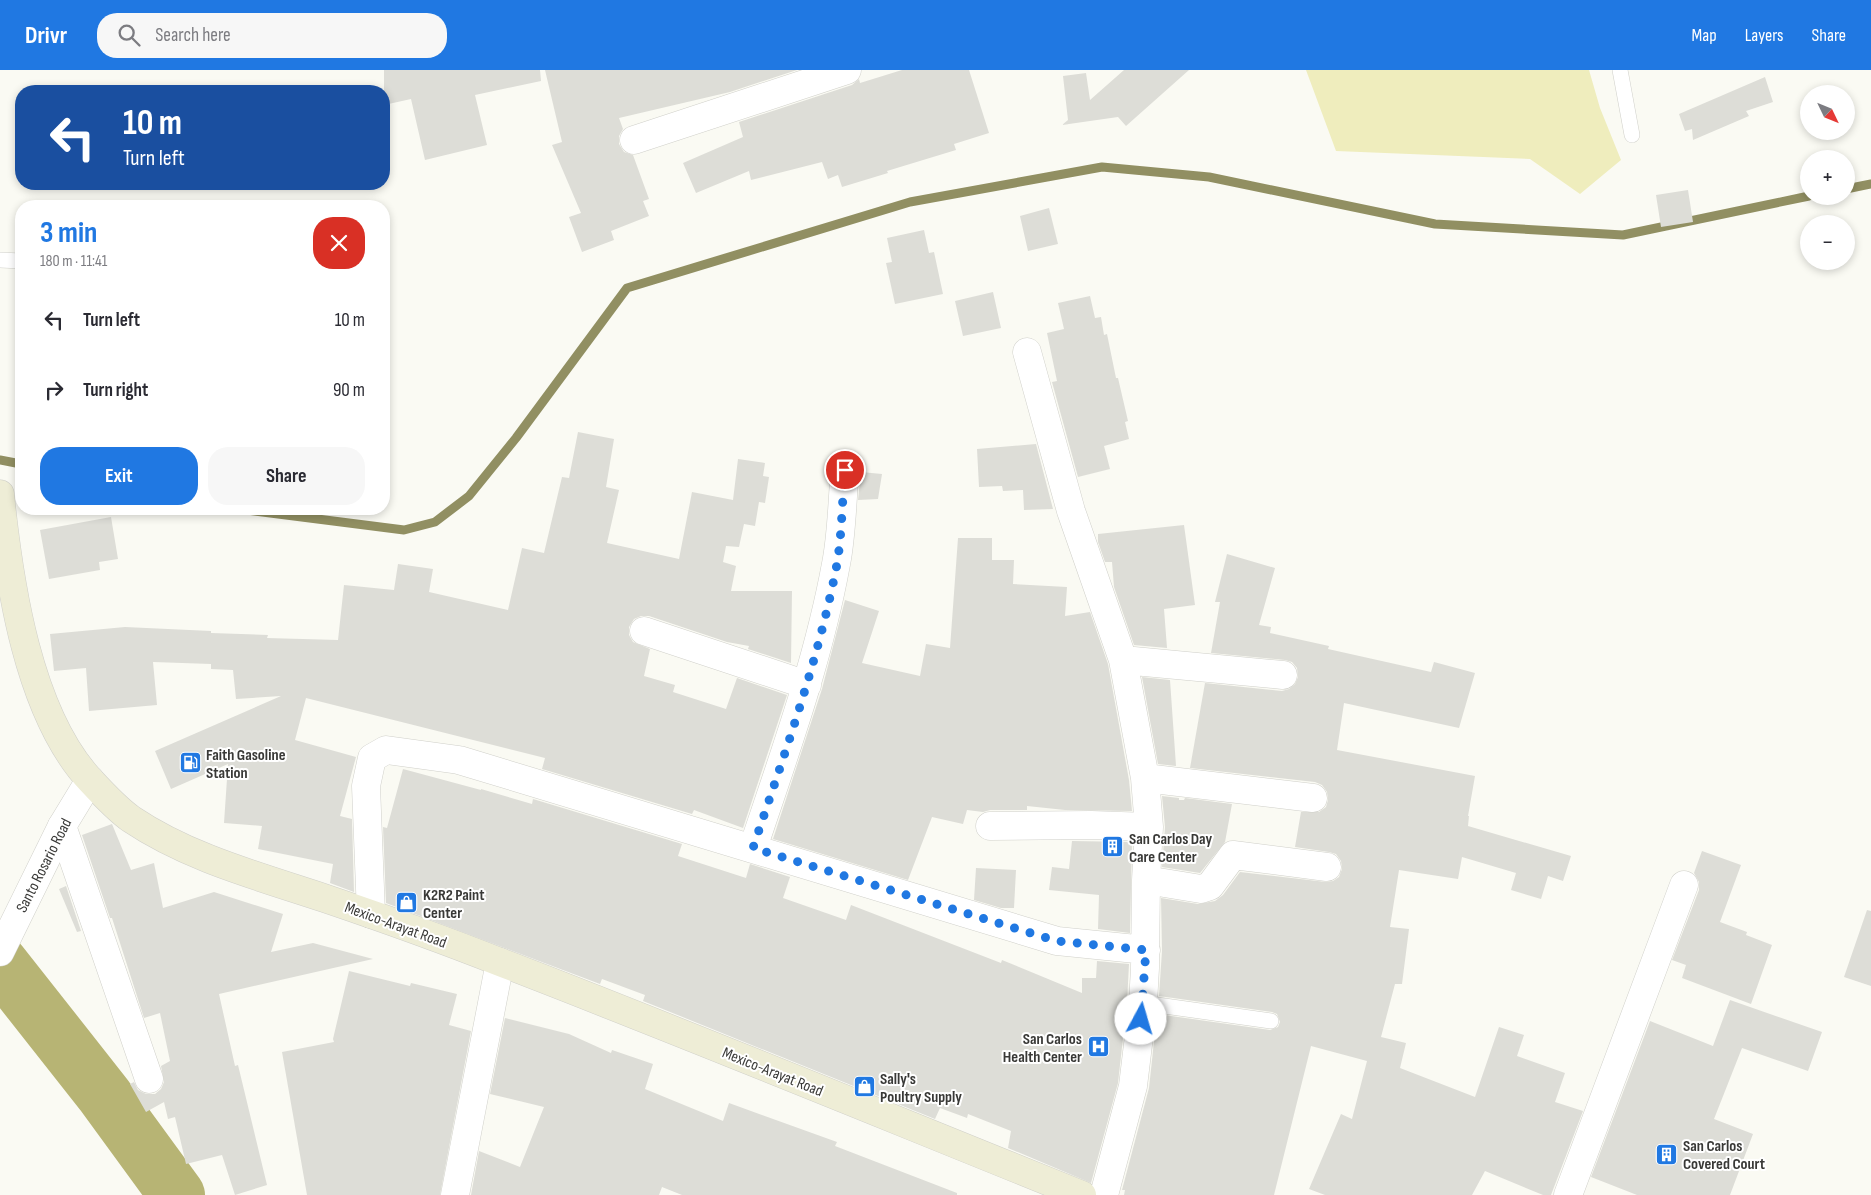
<!DOCTYPE html>
<html lang="en">
<head>
<meta charset="utf-8">
<style>
  body { margin:0; font-family:"Sofia Sans Condensed",sans-serif; background:#f7f7f7; color:#2b2b33; height:100vh; display:flex; flex-direction:column; font-size:19px; white-space:nowrap }
  * { box-sizing:border-box; margin:0 }
  p { font-size:16px; color:#7c7c81 }
  .icon { flex:none; width:28px; height:28px; fill:none; stroke:currentColor; stroke-width:2; stroke-linecap:round; stroke-linejoin:round }
  .map { position:relative; flex:1; overflow:hidden }
  .side { position:absolute; left:15px; top:130px; width:375px; height:315px; display:flex; flex-direction:column; background:#fff; border-radius:20px; box-shadow:0 2px 8px #0003 }
  .side>* { flex:none }
  .banner { position:absolute; left:15px; top:15px; width:375px; height:105px; border-radius:20px; box-shadow:0 2px 8px #0003; background:#1a4fa0; color:#fff; overflow:hidden }
  .needle { width:32px; rotate:133deg }
  .controls { position:absolute; left:1800px; top:15px; display:grid; gap:10px }
  .controls a { display:grid; place-items:center; width:55px; height:55px; border-radius:50%; background:#fff; box-shadow:0 2px 8px #0003; font-size:25px }
  .pin { position:absolute; display:grid; place-items:center; width:42px; height:42px; color:#fff; margin:-21px; border:2px solid #fff; border-radius:50%; box-shadow:0 1px 5px #0007 }
  .me { position:absolute; width:55px; margin:-28px; rotate:6deg; stroke-linejoin:round; filter:drop-shadow(0 0 4px #0008) }
  .turn { display:flex; align-items:center; gap:18px; height:105px; padding:0 25px; font-size:22px }
  .turn .icon { width:65px; height:65px; stroke-width:2.5 }
  .turn b { display:block; font-size:35px; line-height:42px }
  .round { display:grid; place-items:center; flex:none; width:52px; height:52px; border-radius:20px; background:#f7f7f7 }
  .headline { display:flex; align-items:center; justify-content:space-between; height:85px; padding:0 25px }
  h1 { font-size:30px; font-weight:700; line-height:38px; color:#2078e2 }
  .button { display:flex; gap:10px; margin-top:auto; padding:10px 25px }
  .button a { flex:1; height:58px; border-radius:20px; background:#2078e2; color:#fff; font-size:20px; font-weight:700; line-height:58px; text-align:center }
  .button a+a { background:#f7f7f7; color:#2b2b33 }
  ul { padding:0; list-style:none }
  li { display:flex; align-items:center; gap:15px; height:70px; padding:0 25px }
  li div { flex:1 }
  li b { display:block; font-size:19px }
  li em { font-style:normal }
  header { display:flex; align-items:center; gap:30px; box-sizing:border-box; height:70px; padding:0 25px; background:#2078e2; color:#fff }
  header strong { font-size:24px }
  nav { display:flex; gap:28px; margin-inline-start:auto; font-size:18px }
  .search { width:350px; height:45px; background:#f7f7f7; display:flex; align-items:center; gap:12px; box-sizing:border-box; padding:0 18px; border-radius:20px; color:#7c7c81; font-size:19px }
  .map>svg:first-child { display:block }
  .green { fill:#efedbd }
  .lines { fill:none; stroke-linecap:round; stroke-linejoin:round }
  .stream { stroke:#918f62; stroke-width:9 }
  .river { stroke:#b7b474; stroke-width:56 }
  .building { fill:#ddddd7 }
  .service-casing { stroke:#d0d0ca; stroke-width:16 }
  .minor-casing { stroke:#d0d0ca; stroke-width:29 }
  .tertiary-casing { stroke:#d0d0ca; stroke-width:29 }
  .secondary-casing { stroke:#d0d0ca; stroke-width:29 }
  .service { stroke:#fff; stroke-width:15 }
  .minor { stroke:#fff; stroke-width:28 }
  .tertiary { stroke:#fff; stroke-width:28 }
  .secondary { stroke:#eeedd6; stroke-width:28 }
  .route { stroke:#2078e2; stroke-width:9; stroke-dasharray:0 16.2 }
  .labels { text-anchor:middle; stroke-width:4; stroke-linejoin:round; paint-order:stroke }
  .poi-label { font-size:16px; font-weight:bold; fill:#393937; stroke:#fff; text-anchor:start }
  .street-label { font-size:16px; fill:#393937; stroke:#fff }
</style>
</head>
<body>
<header>
<strong>Drivr</strong>
<div class="search"><svg class="icon" aria-label="search" viewBox="0 0 24 24"><circle cx="10" cy="10" r="6"/><path d="M15 15l6 6"/></svg>Search here</div>
<nav><a>Map</a><a>Layers</a><a>Share</a></nav>
</header>
<div class="map">
<svg width="1871" height="1125" viewBox="0 0 1871 1125">
  <rect width="100%" height="100%" fill="#fafaf3"/>
  <path class="green" d="M1306 0H1589L1600 38 1621 90 1580 124 1530 89 1336 81Z"/>
  <g class="lines">
    <path class="stream" d="M1846 119 1871 114
      M0 390 21 394
      M239 439 404 460 435 452 469 426 516 368 627 218 910 132 1102 97 1209 107 1435 154 1623 165 1809 126"/>
    <path class="river" d="M0 893 104 1025 177 1125"/>
  </g>
  <path class="building" d="M384 0H540L541 11 475 25 487 75 425 90 411 29 384 35Z
    M545 0H797L730 22 619 48 623 59 619 66V74L624 82 633 85 649 129 643 131 649 146 611 161 614 170 582 182 569 147 581 143 552 75 562 72Z
    M902 0H969L989 63 954 74 956 80 887 101 888 103 842 117 838 105 828 109 822 92 751 110 749 101 696 123 683 93 743 67 739 52 852 15 859 9 860 13Z
    M1124 0H1189L1126 56 1118 47 1062 55 1068 50 1063 6 1086 3 1090 30Z
    M1765 7 1773 32 1746 41 1749 46 1693 70 1692 59 1685 61 1679 44Z
    M1688 120 1693 152 1661 157 1656 125Z
    M1049 138 1058 174 1028 181 1020 146Z
    M924 160 929 183 934 182 943 224 895 234 886 193 892 192 887 168Z
    M993 222 1001 258 963 266 955 231Z
    M1090 226 1095 248 1101 247 1104 265 1107 264 1116 308H1118L1128 351 1125 352 1129 369 1104 376 1110 399 1078 407 1052 312 1057 311 1047 263 1064 259 1058 233Z
    M578 362 614 369 606 417 619 420 607 473 679 489 692 422 733 430 738 389 765 393 763 406 769 407 765 433 759 432 755 456 744 454 739 477 726 476 723 492 736 496 731 521H792L791 593 748 579 749 576 727 572 649 546H641L634 549 629 557V565L633 572 650 579 644 606 675 615 673 622 726 639 737 608 787 625 743 758 694 740 692 744 542 699 545 688 306 628 295 670 356 687 340 746 352 749 354 822 330 813 333 794 258 779 262 756 224 753 228 694 171 719 155 681 281 626 236 629 233 600 211 599V594L153 592 157 635 89 641 86 598 54 601 50 564 125 557 211 561V563L268 565 267 568 338 570 344 515 394 520 398 494 433 499 429 522 508 540 522 478 544 483 562 407 569 408Z
    M1036 374 1053 439 1024 440 1023 420 1003 421 1002 416 979 417 977 379Z
    M861 402 882 404 878 429 858 430Z
    M111 447 118 489 99 492 100 500 49 509 40 460Z
    M1184 455 1195 535 1164 539 1167 578 1134 575 1114 517 1112 492H1105L1098 472V464Z
    M958 468H992V490H1014L1013 514 1067 517 1065 546 1090 542 1108 594 1129 710 1132 741 1065 740 1027 736V740H990L983 742 967 740 963 754 932 747 908 810 773 769 822 619 845 530 879 541 862 593 920 606 926 574 950 578Z
    M1227 484 1275 498 1259 555 1271 557 1270 563 1329 576 1328 579 1431 602 1434 592 1475 603 1459 658 1344 633 1337 680 1475 706 1468 746H1469L1468 756 1571 786 1563 811 1548 806 1541 829 1511 820 1516 803 1462 787 1458 809 1399 800 1390 857 1409 859 1402 914H1395L1381 967 1406 973 1400 998 1475 1027 1499 957 1524 965 1517 986 1565 1003 1555 1032 1583 1041 1551 1125H1543L1485 1101 1472 1125H1325L1309 1119 1341 1044 1352 1049 1367 991 1311 976 1274 1125H1124L1125 1120H1122L1149 1018 1157 944 1270 960 1278 957 1280 952 1277 944 1272 942 1159 926 1162 881 1161 828 1198 834 1215 831 1223 825 1240 802 1326 812 1333 811 1339 807 1342 799 1341 791 1336 784 1329 782 1295 777 1301 742H1319L1326 737 1328 730 1327 722 1322 715 1315 712 1190 698 1205 613 1282 621 1289 619 1295 614 1298 607 1297 598 1292 592 1285 590 1211 583 1220 532H1215Z
    M1142 607 1170 610 1176 696 1158 694Z
    M403 699 481 720V719L532 734 533 729 682 774 678 786 746 808 750 794 790 807 783 828 846 850 851 835 1001 893 1002 890 1082 923V908H1096L1097 891 1129 894 1127 932 1118 1013 1091 1113 1008 1078 1011 1061 968 1044 967 1048 940 1038 935 1049 643 931 645 925 602 909 600 914 386 833 383 757 387 758Z
    M1162 726 1179 728V730H1184L1185 728 1232 734 1225 772 1200 803 1162 797 1165 757Z
    M112 754 131 800 154 793 163 838 214 822 283 844 271 882 313 873 373 889 219 924 235 996 238 995 267 1115 235 1125 222 1085 186 1094 175 1047 168 1049 164 1032 146 1042 130 1014 134 1012 138 1020 146 1024H155L161 1019 164 1012 161 996 170 991 160 943 144 948 112 848H110L82 765Z
    M1072 771 1132 772 1130 863 1098 859 1099 825 1049 820 1052 797 1069 799Z
    M1702 781 1741 795 1720 852 1747 862 1746 865 1772 875 1751 934 1682 908 1686 895 1672 890 1699 820V812L1694 803Z
    M976 798 1016 800 1014 838H1001L974 830Z
    M66 816 81 861 77 862 59 819Z
    M1867 840 1871 841V916L1844 907Z
    M349 901 410 916 411 913 457 924 449 955 471 961 440 1125H307L282 982 334 972 333 969Z
    M1730 930 1822 962 1808 1001 1742 978 1714 1049 1753 1064 1730 1125H1637L1591 1107 1650 951 1713 976Z
    M505 948 569 964 611 983 612 980 653 994 645 1019 723 1051 729 1033 837 1072 835 1076 957 1123V1125H682L662 1117 659 1125H471L479 1081 520 1097 544 1037 490 1024Z"/>
  <g class="lines">
    <defs>
      <path id="service" d="M1620 0 1632 65
        M0 190 21 191
        M1143 933 1271 951"/>
      <path id="minor" d="M634 70 847 0
        M1027 282 1071 441 1123 590 1145 708 1149 757 1146 810 1145 898 1143 933 1133 1016 1104 1125
        M644 561 807 615
        M1123 590 1283 605
        M1145 708 1313 728
        M62 756 149 1009
        M990 756 1091 755 1149 757
        M753 778C784 685 818 592 836 494 842 464 842 431 845 400
        M1146 810 1201 819 1210 816 1233 785 1327 797
        M371 844 366 716 372 688 386 680 459 690 1057 871 1146 880
        M455 1125 500 892
        M1568 1125 1684 815"/>
      <path id="tertiary" d="M0 882 62 756 90 710"/>
      <path id="secondary" d="M0 424C9 513 28 644 91 711 103 724 117 739 131 749 189 788 258 806 324 828 383 848 442 869 500 892 695 967 888 1047 1082 1125"/>
    </defs>
    <use href="#service" class="service-casing"/>
    <use href="#minor" class="minor-casing"/>
    <use href="#tertiary" class="tertiary-casing"/>
    <use href="#secondary" class="secondary-casing"/>
    <use href="#service" class="service"/>
    <use href="#minor" class="minor"/>
    <use href="#tertiary" class="tertiary"/>
    <use href="#secondary" class="secondary"/>
  </g>
  <g class="lines">
    <path class="route" d="M845 400C842 431 842 464 837 494 818 592 784 685 753 778L1057 871 1146 880 1141 949"/>
  </g>
  <defs>
    <symbol id="fuel-square" viewBox="-11 -11 22 22"><rect x="-9" y="-9" width="18" height="18" rx="4" fill="#2078e2" stroke="#fff"/><path d="M-5.5-6h7V0h2V4h1.3V-2.5L3-4.5l.8-.8L6-3V5H2.5V1h-1V6h-7ZM-4.2-4.7v3.2H.2V-4.7Z" fill="#fff"/></symbol>
    <symbol id="building-square" viewBox="-11 -11 22 22"><rect x="-9" y="-9" width="18" height="18" rx="4" fill="#2078e2" stroke="#fff"/><path d="M-4-6H4V6H1V3H-1V6H-4ZM-2.5-4.3h1.7v1.8h-1.7ZM.8-4.3h1.7v1.8H.8ZM-2.5-1h1.7V.8h-1.7ZM.8-1h1.7V.8H.8Z" fill="#fff"/></symbol>
    <symbol id="shop-square" viewBox="-11 -11 22 22"><rect x="-9" y="-9" width="18" height="18" rx="4" fill="#2078e2" stroke="#fff"/><path d="M-5-2.5h2.3a2.7 3.5 0 0 1 5.4 0H5L5.5 6h-11ZM-1.5-2.5h3a1.5 2.3 0 0 0-3 0Z" fill="#fff"/></symbol>
    <symbol id="hospital-square" viewBox="-11 -11 22 22"><rect x="-9" y="-9" width="18" height="18" rx="4" fill="#2078e2" stroke="#fff"/><path d="M-5-5h3v3.5h4V-5h3V5h-3V1.5h-4V5h-3Z" fill="#fff"/></symbol>
  </defs>
  <g fill-rule="evenodd">
    <use href="#fuel-square" x="178" y="680" width="25" height="25"/>
    <use href="#building-square" x="1100" y="764" width="25" height="25"/>
    <use href="#shop-square" x="394" y="820" width="25" height="25"/>
    <use href="#hospital-square" x="1086" y="964" width="25" height="25"/>
    <use href="#shop-square" x="852" y="1004" width="25" height="25"/>
    <use href="#building-square" x="1654" y="1072" width="25" height="25"/>
  </g>
  <g class="labels">
    <g class="poi-label">
      <text x="206" y="690">Faith Gasoline<tspan x="206" dy="18">Station</tspan></text>
      <text x="1129" y="774">San Carlos Day<tspan x="1129" dy="18">Care Center</tspan></text>
      <text x="423" y="830">K2R2 Paint<tspan x="423" dy="18">Center</tspan></text>
      <text x="1082" y="974" text-anchor="end">San Carlos<tspan x="1082" dy="18">Health Center</tspan></text>
      <text x="880" y="1014">Sally's<tspan x="880" dy="18">Poultry Supply</tspan></text>
      <text x="1683" y="1081">San Carlos<tspan x="1683" dy="18">Covered Court</tspan></text>
    </g>
    <g class="street-label">
      <text transform="translate(43 795) rotate(-63)" y="6">Santo Rosario Road</text>
      <text transform="translate(396 854) rotate(20)" y="6">Mexico-Arayat Road</text>
      <text transform="translate(773 1001) rotate(22)" y="6">Mexico-Arayat Road</text>
    </g>
  </g>
</svg>
<div class="controls">
<a><svg class="needle" viewBox="-14 -14 28 28"><path d="M0-13l5 13h-10z" fill="#e53935"/><path d="M0 13l5-13h-10z" fill="#7c7c81"/></svg></a>
<a>+</a>
<a>−</a>
</div>
<div class="pin" style="left:845px;top:400px;background:#d93025"><svg class="icon" aria-label="arrive" viewBox="0 0 24 24"><path d="M6 21V4h12l-3 4 3 4H6"/></svg></div>
<svg class="me" style="left:1141px;top:949px" viewBox="-20 -20 40 40"><circle r="19" fill="#fff"/><path d="M0-13L10 11 0 6-10 11z" fill="#2078e2"/></svg>
<div class="banner">
<div class="turn"><svg class="icon" aria-label="left" viewBox="0 0 24 24"><path d="M17 20v-9H6M10 6l-5 5 5 5"/></svg><div><b>10 m</b>Turn left</div></div>
</div>
<section class="side">
<div class="headline"><div><h1>3 min</h1><p>180 m · 11:41</p></div><a class="round" style="background:#d93025;color:#fff"><svg class="icon" aria-label="close" viewBox="0 0 24 24"><path d="M6 6l12 12M18 6L6 18"/></svg></a></div>
<ul>
<li><svg class="icon" aria-label="left" viewBox="0 0 24 24"><path d="M17 20v-9H6M10 6l-5 5 5 5"/></svg><div><b>Turn left</b></div><em>10 m</em></li>
<li><svg class="icon" aria-label="right" viewBox="0 0 24 24"><path d="M7 20v-9h11M14 6l5 5-5 5"/></svg><div><b>Turn right</b></div><em>90 m</em></li>
</ul>
<div class="button"><a>Exit</a><a>Share</a></div>
</section>
</div>
</body>
</html>
